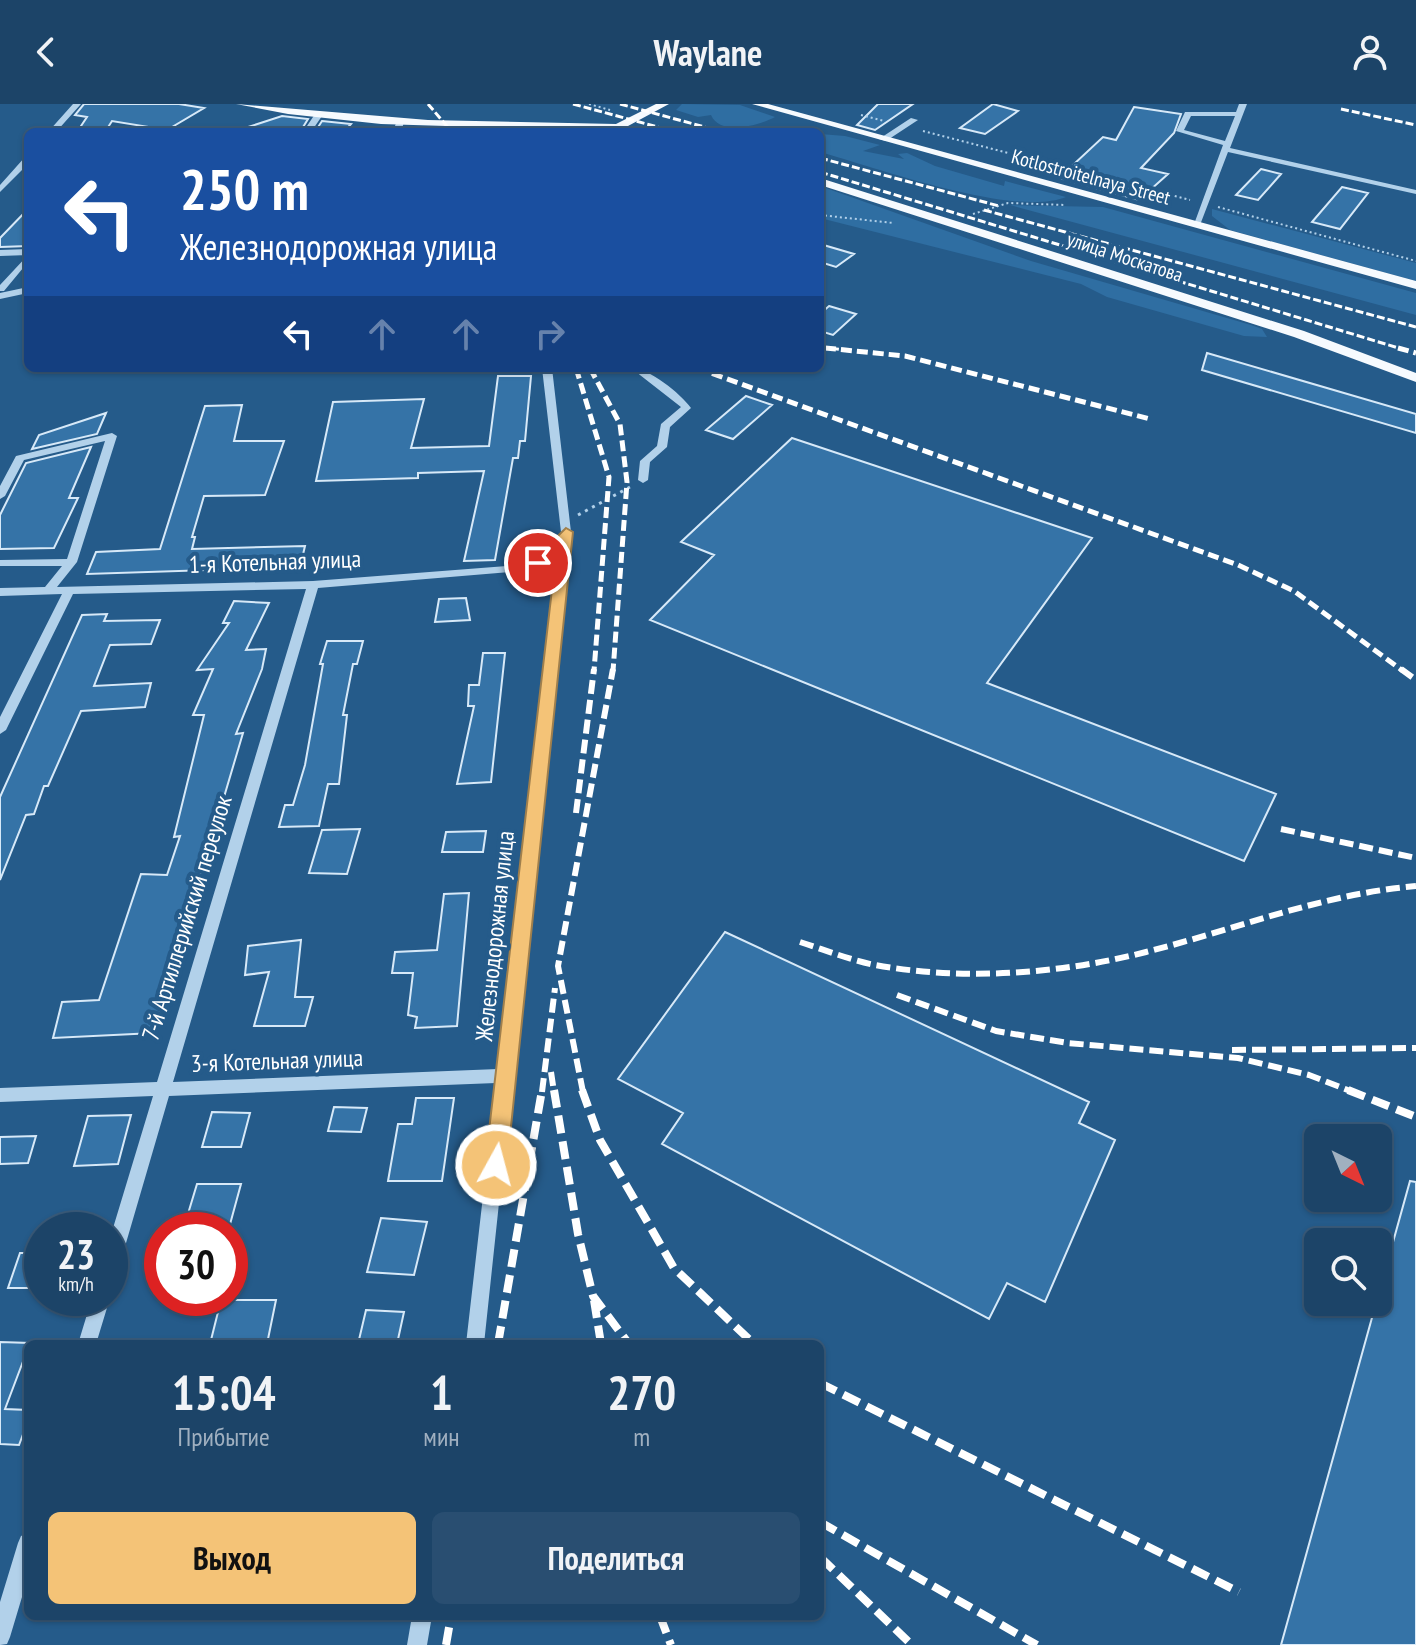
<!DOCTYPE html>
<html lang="ru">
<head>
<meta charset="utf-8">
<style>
  body { margin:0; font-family:"PT Sans Narrow",sans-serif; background:#294e71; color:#f1f3f6; height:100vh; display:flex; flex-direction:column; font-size:30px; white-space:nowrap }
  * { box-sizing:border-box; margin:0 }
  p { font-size:26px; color:#a0b0c0 }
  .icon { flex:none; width:44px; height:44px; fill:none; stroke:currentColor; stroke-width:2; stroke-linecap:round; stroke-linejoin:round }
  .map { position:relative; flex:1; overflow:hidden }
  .details { position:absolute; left:24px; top:1236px; width:800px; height:280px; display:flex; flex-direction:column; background:#1c4468; border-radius:12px; box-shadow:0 2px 6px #0004,0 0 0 2px #3a5c7c }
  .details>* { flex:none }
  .guide { position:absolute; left:24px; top:24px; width:800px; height:244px; border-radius:12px; box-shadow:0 2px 6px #0004,0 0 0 2px #3a5c7c; background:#1a4fa0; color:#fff; overflow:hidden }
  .needle { width:52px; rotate:137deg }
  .controls { position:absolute; left:1304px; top:1020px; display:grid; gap:16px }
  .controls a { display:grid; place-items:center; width:88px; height:88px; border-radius:12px; background:#1c4468; box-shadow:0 2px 6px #0004,0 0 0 2px #3a5c7c; font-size:40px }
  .speed { position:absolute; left:24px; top:1108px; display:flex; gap:16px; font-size:40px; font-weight:700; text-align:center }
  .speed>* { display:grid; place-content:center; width:104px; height:104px; border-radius:50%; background:#1c4468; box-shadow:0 2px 6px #0004,0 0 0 2px #3a5c7c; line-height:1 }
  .speed small { font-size:20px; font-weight:400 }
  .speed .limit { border:12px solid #d22; background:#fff; color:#111 }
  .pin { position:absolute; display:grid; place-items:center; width:68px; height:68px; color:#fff; margin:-34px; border:4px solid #fff; border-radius:50%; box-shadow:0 2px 8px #0007 }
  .me { position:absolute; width:88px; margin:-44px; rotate:7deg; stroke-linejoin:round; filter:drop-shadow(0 0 6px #0008) }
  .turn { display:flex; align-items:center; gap:28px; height:168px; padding:0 24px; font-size:36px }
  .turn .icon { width:104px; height:104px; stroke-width:2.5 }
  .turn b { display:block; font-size:56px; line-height:68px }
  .lanes { display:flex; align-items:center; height:76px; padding:0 24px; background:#0003; justify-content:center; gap:40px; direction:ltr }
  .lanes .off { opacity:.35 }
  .eta { display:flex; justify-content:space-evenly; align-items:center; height:136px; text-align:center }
  .eta b { font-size:48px; font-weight:700; line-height:56px }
  .button { display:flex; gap:16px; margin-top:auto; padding:16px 24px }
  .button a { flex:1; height:92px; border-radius:12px; background:#f4c377; color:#111; font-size:32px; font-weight:700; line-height:92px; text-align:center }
  .button a+a { background:#294e71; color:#f1f3f6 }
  header { display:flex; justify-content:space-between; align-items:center; height:104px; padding:0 24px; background:#1c4468; font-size:36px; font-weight:700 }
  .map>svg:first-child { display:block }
  .green { fill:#2f6ea2 }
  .building { fill:#3573a7; stroke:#d7e9f8; stroke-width:2 }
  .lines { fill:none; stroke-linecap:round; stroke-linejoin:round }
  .path-far1 { stroke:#b2d1ea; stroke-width:2; stroke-dasharray:2 3; stroke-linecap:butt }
  .path { stroke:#b2d1ea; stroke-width:3; stroke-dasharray:3 5; stroke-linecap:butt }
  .minor { fill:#b2d1ea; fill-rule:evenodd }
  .major { fill:#f6fafe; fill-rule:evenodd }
  .rail-far3 { stroke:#fff; stroke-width:3; stroke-dasharray:8 3; stroke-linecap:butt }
  .rail-far2 { stroke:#fff; stroke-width:5; stroke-dasharray:11 5; stroke-linecap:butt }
  .rail-far1 { stroke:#fff; stroke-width:6; stroke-dasharray:14 6; stroke-linecap:butt }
  .rail { stroke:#fff; stroke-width:8; stroke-dasharray:18 8; stroke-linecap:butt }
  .route { fill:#f4c377; stroke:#9f7f4d; stroke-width:2 }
  .labels { text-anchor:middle; stroke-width:8; stroke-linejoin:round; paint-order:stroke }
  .far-street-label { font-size:20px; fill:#fff; stroke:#255b8a }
  .street-label { font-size:24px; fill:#fff; stroke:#255b8a }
</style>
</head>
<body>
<header><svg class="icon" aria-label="back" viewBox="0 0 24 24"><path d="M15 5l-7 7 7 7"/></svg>Waylane<svg class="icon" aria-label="person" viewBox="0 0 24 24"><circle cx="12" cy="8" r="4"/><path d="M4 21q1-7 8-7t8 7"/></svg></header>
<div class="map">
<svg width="1416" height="1541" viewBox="0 0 1416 1541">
  <rect width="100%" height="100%" fill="#255b8a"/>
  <path class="green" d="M682 0 740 1 775 13C758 22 720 32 711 11L698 13 676 6Z
    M820 30 845 32 880 41 863 47 904 55 898 50 907 49 935 62 1004 82 1005 77 1066 93C1014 114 878 64 820 48Z
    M820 82 1031 157 1251 221 1262 225 1267 233 1244 232 1107 193 1081 180 820 114Z
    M1010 101 1103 103 1416 189V211Z
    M1212 105 1416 159V177L1230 126 1212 112Z"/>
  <path class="building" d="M84 0H179L204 4 167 26 112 17 105 28H77L87 13 75 11Z
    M878 0H913L875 26 857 21Z
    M993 0 1018 7 985 30 960 24Z
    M1134 3 1181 10 1174 29 1141 64 1168 70 1139 96 1059 74 1103 33 1116 36Z
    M282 12 308 15 300 28H246L245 24Z
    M322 17 351 20 344 28H315Z
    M1261 65 1281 70 1258 96 1236 91Z
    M1342 83 1368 89 1340 125 1312 118Z
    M28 105V142L0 143V134Z
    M820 140 854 150 836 163 820 158Z
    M829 202 856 210 833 231 820 227V210Z
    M1207 249 1416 310V329L1202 266Z
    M498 272H531L525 337H520L518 354H513L495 456 464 457 484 367 418 369V374L316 377 333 298 424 295 411 344 489 342Z
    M746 292 772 301 733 335 706 326Z
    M242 301 234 337H284L265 391 204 392 192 433H195L192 445 305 442 300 463 87 470 96 448 160 445 205 302Z
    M106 309 97 330 32 345 39 331Z
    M792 334 1092 434 987 579 1276 690 1244 757 650 516 714 451 681 438Z
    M91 343 69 394H78L54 444 0 445V411L26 359Z
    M466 494 470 516 435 518 439 495Z
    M234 497 269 499 246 546 266 545 262 565 236 630 243 629 154 929 53 934 62 898 99 896 141 770 167 771 180 732 174 733 204 611H193L213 565 197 566 229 519H223Z
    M107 510 104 517 160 516 151 540 110 541 94 582 151 579 145 603 81 607 48 682H44L34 710 26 711 0 776V693L82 511Z
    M327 537H363L357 560H353L343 611H347L339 680H328L319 722 279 723 285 701H293L305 661 323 560H320Z
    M483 549H505L491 678 457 680 474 602H468L469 581H479Z
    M360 725 347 770 309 769 322 726Z
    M486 727 483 748H442L446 728Z
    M469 789 457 922 415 924 417 913 408 911 413 869H392L395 848 437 846 444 790Z
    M725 828 1089 998 1079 1019 1115 1036 1045 1198 1007 1179 989 1215 662 1040 683 1009 618 975Z
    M301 836 295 893H313L305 922H254L269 868 245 871 248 842Z
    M416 994H454L442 1077H388L398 1020H412Z
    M334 1003 367 1004 361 1028 328 1027Z
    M212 1008 250 1009 241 1043H202Z
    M131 1011 118 1060 74 1062 88 1012Z
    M36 1032 28 1059 0 1060V1033Z
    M1410 1077 1416 1078V1541H1281Z
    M197 1080H241L229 1124 184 1123Z
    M381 1114 427 1118 414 1171 367 1168Z
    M20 1149H42V1184H8Z
    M221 1196H276L267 1240H210Z
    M366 1206 404 1208 397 1240H358Z
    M0 1238 30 1239 5 1305 28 1306V1317L19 1341 0 1340Z"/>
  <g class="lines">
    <path class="path-far1" d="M589 0 610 6
      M861 11 884 17
      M923 27 1190 96
      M1218 103 1416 157
      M973 110 1008 99 1066 101
      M820 111 893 119"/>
    <path class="path" d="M578 411 630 383"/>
    <path class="minor" d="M73 0H81L56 28H48Z
      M1239 0H1247L1230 44 1416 86V90L1228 48 1200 121 1193 123 1223 41 1176 27 1185 8H1236ZM1191 12H1235L1225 37 1184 26Z
      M315 10 322 12 311 28H303Z
      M911 14 918 16 886 37 879 35Z
      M397 16 404 18 401 28H393Z
      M25 53H28V60L0 88V81Z
      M28 145V158L4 187H0V181L28 151 0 152V146Z
      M28 183V189L0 195V189Z
      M542 264H552L571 428 513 969 515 972 512 977 484 1240H466L496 979 169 992 119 1163 116 1169 110 1171V1134L153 992 0 998V984L157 978 306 485 73 490 6 626 0 630V613L62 490 0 492V484L45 483 62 462H0V456L67 455 105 337 24 356 5 392 0 395V382L16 352 112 329 117 332 77 458 57 483 313 477 520 461 544 448 561 428ZM558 447 498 965 173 978 318 484 522 467 540 461Z
      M631 264C649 264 680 289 691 304L670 323 667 343 650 358 648 376 643 379 638 376 640 357 657 342 661 320 681 303Z
      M92 1194H110L96 1240H78Z
      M28 1429V1473L10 1533 7 1540 0 1541V1498L18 1439 21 1432Z
      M412 1512H432L427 1541H407Z"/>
    <path class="major" d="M236 0 428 16 616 20 656 0H669L628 22 643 28 381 20 288 10Z
      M752 0H768L1416 177V185Z
      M820 74 1304 227 1416 269V278L1294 233 820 81Z"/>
    <path class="rail-far3" d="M428 0 452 28
      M573 0 676 28
      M620 0 723 28
      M1341 5 1416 21
      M820 54 999 102
      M820 68 1405 246
      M984 106 1416 223
      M820 243 844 246"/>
    <path class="rail-far2" d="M825 244 905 252 1150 315
      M1398 244 1416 249
      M576 264 609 373 594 567
      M590 264 620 320 627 378 613 567
      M697 264 1238 461 1294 487 1403 567"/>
    <path class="rail-far1" d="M1401 565 1416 576
      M576 709 594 565
      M1281 725 1416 754
      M800 838C825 846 850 856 875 861 963 877 1060 870 1146 848 1237 825 1322 790 1416 782
      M897 891 996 927 1068 939 1238 954 1309 971 1353 988
      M1232 946 1416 944
      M551 968 554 988
      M542 988 555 884
      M583 988 558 862 613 565"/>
    <path class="rail" d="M554 986 578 1130 593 1192 629 1240
      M582 986 600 1036 674 1164 754 1240
      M1348 986 1416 1013
      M594 1196 601 1240
      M498 1240 542 986
      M820 1279 1239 1488
      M820 1418 1037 1541
      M820 1453 912 1541
      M660 1512 671 1541
      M446 1541 451 1512"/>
  </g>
  <path class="route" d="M566 424 573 428 507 1061 504 1068 496 1071 489 1068 485 1061 556 451 543 462 530 459Z"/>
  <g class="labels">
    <g class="far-street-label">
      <text transform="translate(1091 73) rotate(15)" y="7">Kotlostroitelnaya Street</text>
      <text transform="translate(1125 153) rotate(18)" y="7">улица Москатова</text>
    </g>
    <g class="street-label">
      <text transform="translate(275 458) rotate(-2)" y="8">1-я Котельная улица</text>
      <text transform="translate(187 814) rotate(-73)" y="8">7-й Артиллерийский переулок</text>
      <text transform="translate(495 832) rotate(-84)" y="8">Железнодорожная улица</text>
      <text transform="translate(277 957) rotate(-2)" y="8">3-я Котельная улица</text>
    </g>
  </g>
</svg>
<div class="controls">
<a><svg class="needle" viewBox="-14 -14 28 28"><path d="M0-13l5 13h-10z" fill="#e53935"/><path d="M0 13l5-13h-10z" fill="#a0b0c0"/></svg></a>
<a><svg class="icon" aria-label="search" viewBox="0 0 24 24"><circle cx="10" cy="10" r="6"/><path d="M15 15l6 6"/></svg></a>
</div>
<div class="speed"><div>23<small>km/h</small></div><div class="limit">30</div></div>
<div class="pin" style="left:538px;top:459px;background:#d93025"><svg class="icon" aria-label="arrive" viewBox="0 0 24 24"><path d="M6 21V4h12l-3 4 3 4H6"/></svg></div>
<svg class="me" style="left:496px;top:1061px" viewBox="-20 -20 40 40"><circle r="17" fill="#f4c377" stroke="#fff" stroke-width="3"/><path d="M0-11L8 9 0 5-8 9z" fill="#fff"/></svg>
<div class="guide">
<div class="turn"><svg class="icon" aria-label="left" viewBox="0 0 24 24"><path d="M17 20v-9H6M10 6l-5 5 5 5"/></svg><div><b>250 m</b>Железнодорожная улица</div></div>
<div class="lanes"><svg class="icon" aria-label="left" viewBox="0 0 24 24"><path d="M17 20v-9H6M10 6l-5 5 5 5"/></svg><svg class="icon off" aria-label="ahead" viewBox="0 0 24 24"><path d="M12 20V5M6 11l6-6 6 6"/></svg><svg class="icon off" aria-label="ahead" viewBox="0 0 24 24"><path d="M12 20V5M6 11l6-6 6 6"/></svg><svg class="icon off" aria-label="right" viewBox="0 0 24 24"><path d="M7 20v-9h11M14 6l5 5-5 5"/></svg></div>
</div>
<section class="details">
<div class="eta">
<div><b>15:04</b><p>Прибытие</p></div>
<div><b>1</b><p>мин</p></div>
<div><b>270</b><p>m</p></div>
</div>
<div class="button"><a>Выход</a><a>Поделиться</a></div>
</section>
</div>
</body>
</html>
